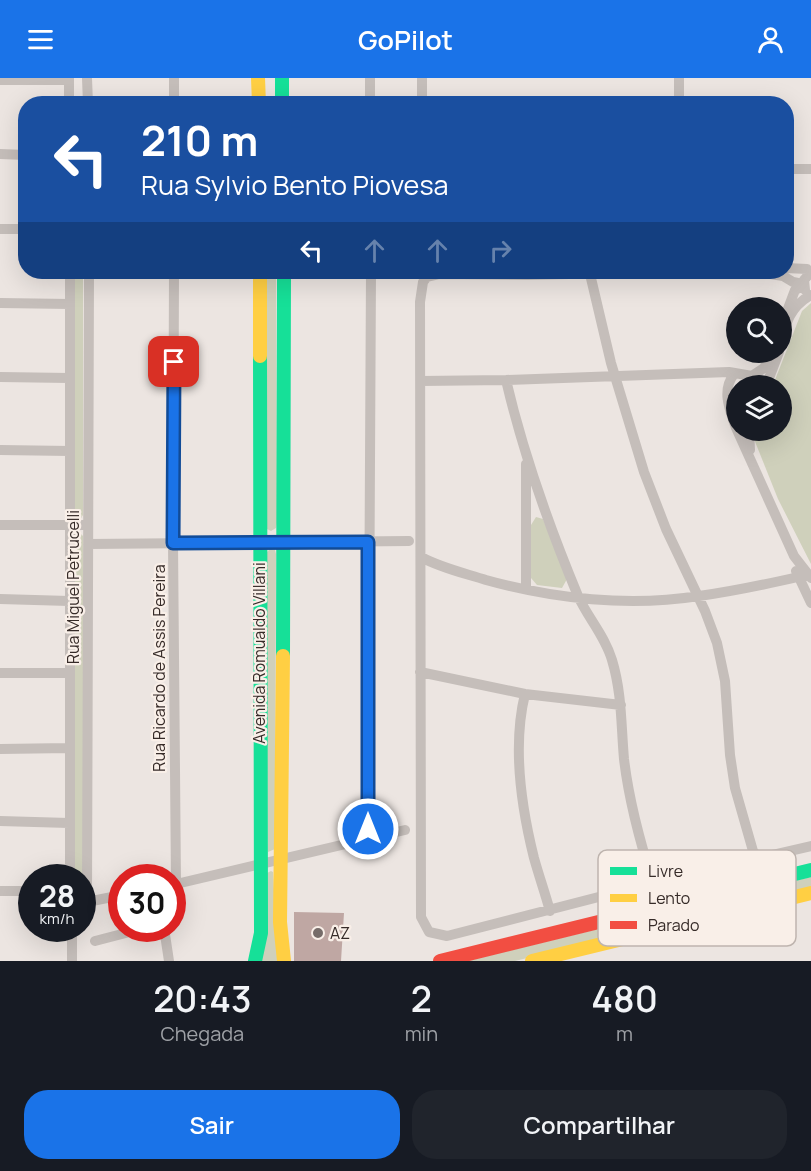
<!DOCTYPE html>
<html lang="pt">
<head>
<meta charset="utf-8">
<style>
  body { margin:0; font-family:Manrope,sans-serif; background:#20242c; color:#f1f3f6; height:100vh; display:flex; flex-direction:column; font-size:22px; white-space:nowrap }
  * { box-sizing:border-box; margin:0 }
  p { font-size:20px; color:#9ea1a6 }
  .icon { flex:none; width:33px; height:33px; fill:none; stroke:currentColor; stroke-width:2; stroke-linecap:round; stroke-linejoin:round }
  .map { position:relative; height:883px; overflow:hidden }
  .details { display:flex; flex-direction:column; background:#171b24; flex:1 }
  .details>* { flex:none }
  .guide { position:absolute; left:18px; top:18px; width:776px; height:183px; border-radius:24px; box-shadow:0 6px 24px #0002; background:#1a4fa0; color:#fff; overflow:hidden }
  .buttons { position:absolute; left:726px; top:219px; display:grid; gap:12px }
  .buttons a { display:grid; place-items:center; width:66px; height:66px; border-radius:50%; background:#171b24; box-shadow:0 6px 24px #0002; font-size:30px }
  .speed { position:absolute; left:18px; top:786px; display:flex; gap:12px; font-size:30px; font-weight:700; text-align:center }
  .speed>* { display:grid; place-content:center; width:78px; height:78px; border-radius:50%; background:#171b24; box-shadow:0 6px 24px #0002; line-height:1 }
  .speed small { font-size:15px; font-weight:400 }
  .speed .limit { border:9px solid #d22; background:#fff; color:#111 }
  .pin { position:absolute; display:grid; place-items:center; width:51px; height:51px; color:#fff; margin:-26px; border-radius:12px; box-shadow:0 3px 9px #0006 }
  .me { position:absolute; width:66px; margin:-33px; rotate:0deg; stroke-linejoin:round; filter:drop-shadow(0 0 4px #0008) }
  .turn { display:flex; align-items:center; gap:21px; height:126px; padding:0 24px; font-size:27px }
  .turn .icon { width:78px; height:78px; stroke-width:2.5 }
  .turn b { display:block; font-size:42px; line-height:51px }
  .lanes { display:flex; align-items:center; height:57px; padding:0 24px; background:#0003; justify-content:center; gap:30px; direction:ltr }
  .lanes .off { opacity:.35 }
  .eta { display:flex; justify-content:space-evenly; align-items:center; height:102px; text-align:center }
  .eta b { font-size:36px; font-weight:600; line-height:42px }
  .cta { display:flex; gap:12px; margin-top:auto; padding:12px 24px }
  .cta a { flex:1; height:69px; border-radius:24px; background:#1a73e8; color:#fff; font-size:24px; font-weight:600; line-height:69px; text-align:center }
  .cta a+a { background:#20242c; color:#f1f3f6 }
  header { display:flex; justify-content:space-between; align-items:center; height:78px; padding:0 24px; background:#1a73e8; color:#fff; font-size:27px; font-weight:600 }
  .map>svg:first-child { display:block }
  .park { fill:#cfd0bb }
  .building { fill:#bfa7a3 }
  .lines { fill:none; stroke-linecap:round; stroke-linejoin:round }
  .street { stroke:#c5beba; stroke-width:10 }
  .fast { stroke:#16e098; stroke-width:14 }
  .slow { stroke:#ffcf43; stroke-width:14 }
  .jam { stroke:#f24e42; stroke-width:14 }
  .route-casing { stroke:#114b97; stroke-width:15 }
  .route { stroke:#1a73e8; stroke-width:10 }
  .poi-dot { fill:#766c69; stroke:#f9efe8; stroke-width:2 }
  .labels { text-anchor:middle; stroke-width:4.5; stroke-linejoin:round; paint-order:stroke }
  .street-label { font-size:16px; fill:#362b28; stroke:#f9efe8 }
  .poi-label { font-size:16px; fill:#362b28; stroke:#f9efe8; text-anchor:start }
  .key { fill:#f9efe8; stroke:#beb4ae; stroke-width:1.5 }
  .key-label { font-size:16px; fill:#362b28 }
</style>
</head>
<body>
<header><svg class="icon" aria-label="menu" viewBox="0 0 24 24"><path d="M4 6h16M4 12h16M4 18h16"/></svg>GoPilot<svg class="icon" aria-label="person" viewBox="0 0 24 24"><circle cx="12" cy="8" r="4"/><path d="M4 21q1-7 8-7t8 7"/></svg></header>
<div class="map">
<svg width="811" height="883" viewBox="0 0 811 883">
  <rect width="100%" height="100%" fill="#ece5e1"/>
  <path class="park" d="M73 194H83V437L79 443 75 442Z
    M265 194H276L277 445 276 450 271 453 267 451Z
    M811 225V486L778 421 754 361 756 353 782 352V308L773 307 802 233Z
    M536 439 543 441 567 501 562 510 537 507 531 500V447Z
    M79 454 83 458V799L72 800 75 456Z
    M270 471 275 472 276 476 275 771 268 774 265 476Z
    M271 793 273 794 278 883H260L267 795Z
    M811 799V810L515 883H467Z"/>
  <path class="building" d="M294 834 344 835 341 883H294Z"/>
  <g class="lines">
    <path class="street" d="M69 0V26
      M87 0 88 26
      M370 0V26
      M422 0V26
      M679 0V26
      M0 2H69
      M174 26V0
      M0 76 26 77
      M786 91H811
      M0 151H26
      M786 190 807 191 810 195
      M70 194V800
      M174 194 173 465 176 806
      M653 194 527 197 440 196 427 199 423 204 420 224 421 839 429 854 447 858 653 805 811 768
      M757 194 783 198 793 204 803 206
      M590 196 611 285 644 394 666 451 705 533 717 565 725 603 730 677 735 710 753 773 758 780
      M805 212 804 202 811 194
      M0 225 70 226
      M786 236 795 212 804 208
      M782 267C784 246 791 228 811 217
      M734 296C721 313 730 332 736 350
      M752 298 764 290 772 274
      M0 299 69 300
      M506 302C523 375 549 448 578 518 588 540 605 558 612 582 622 615 621 647 624 681 629 724 640 764 653 805
      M421 303 506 302 729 294 752 298 760 308
      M766 308 779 274
      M737 352 794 478 811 500
      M749 352 750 372
      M0 372 70 373
      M0 447H88
      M88 466 409 463
      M421 479C441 490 464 495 486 502 554 521 629 529 699 518 736 513 772 505 807 497
      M796 493 811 525
      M526 511V386
      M0 521 69 523
      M420 594 525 616 621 627
      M0 595H69
      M525 616C512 669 521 728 534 780 539 798 545 815 550 833
      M0 671 69 670
      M0 743 69 745
      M368 760 371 194
      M172 807 405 752
      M0 813H32
      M87 824 89 194
      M82 828 87 824 122 817
      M164 850 169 883
      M95 863 145 850
      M72 883V850"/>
    <path class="fast" d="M282 0V26
      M283 578 284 194
      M725 813 811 792
      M255 883 261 855 260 278"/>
    <path class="slow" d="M258 0 259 26
      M260 194V278
      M283 578 280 844 284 883
      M532 883 811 815"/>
    <path class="jam" d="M440 883 725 813"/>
  </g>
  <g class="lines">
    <defs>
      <path id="route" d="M174 284 173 465 368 464V751"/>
    </defs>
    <use href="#route" class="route-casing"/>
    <use href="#route" class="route"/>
  </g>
  <circle class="poi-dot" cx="318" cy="855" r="6"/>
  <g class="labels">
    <g class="street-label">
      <text transform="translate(73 509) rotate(-90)" y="6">Rua Miguel Petrucelli</text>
      <text transform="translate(259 575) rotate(-90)" y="6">Avenida Romualdo Villani</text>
      <text transform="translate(159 590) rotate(-90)" y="6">Rua Ricardo de Assis Pereira</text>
    </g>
    <g class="poi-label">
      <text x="330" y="861">AZ</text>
    </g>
  </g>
  <rect x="598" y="772" width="198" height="96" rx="9" class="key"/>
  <rect x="610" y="789" width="27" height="8" fill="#16e098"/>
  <rect x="610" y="816" width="27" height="8" fill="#ffcf43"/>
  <rect x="610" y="843" width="27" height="8" fill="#f24e42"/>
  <g class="key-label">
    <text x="648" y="799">Livre</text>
    <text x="648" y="826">Lento</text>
    <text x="648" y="853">Parado</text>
  </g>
</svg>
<div class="buttons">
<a><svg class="icon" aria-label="search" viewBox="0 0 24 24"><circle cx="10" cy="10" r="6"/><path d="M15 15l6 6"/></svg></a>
<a><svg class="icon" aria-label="layers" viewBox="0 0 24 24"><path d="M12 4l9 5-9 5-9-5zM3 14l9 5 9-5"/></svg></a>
</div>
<div class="speed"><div>28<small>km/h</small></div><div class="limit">30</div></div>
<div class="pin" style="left:174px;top:284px;background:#d93025"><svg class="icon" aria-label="arrive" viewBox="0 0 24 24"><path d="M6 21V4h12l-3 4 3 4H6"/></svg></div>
<svg class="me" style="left:368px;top:751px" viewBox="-20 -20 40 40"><circle r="17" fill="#1a73e8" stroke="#fff" stroke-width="3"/><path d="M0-11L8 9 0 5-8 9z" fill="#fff"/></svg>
<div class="guide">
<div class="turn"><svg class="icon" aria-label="left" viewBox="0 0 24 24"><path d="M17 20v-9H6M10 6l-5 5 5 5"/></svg><div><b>210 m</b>Rua Sylvio Bento Piovesa</div></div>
<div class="lanes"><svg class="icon" aria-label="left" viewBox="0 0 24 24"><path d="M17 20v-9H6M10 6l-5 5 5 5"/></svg><svg class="icon off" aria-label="ahead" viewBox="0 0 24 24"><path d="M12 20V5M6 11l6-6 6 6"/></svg><svg class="icon off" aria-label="ahead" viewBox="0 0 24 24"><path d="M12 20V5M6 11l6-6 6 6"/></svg><svg class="icon off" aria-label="right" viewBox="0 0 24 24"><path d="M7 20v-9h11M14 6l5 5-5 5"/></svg></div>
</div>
</div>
<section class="details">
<div class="eta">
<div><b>20:43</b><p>Chegada</p></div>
<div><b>2</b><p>min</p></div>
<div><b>480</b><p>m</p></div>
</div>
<div class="cta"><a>Sair</a><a>Compartilhar</a></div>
</section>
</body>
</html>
